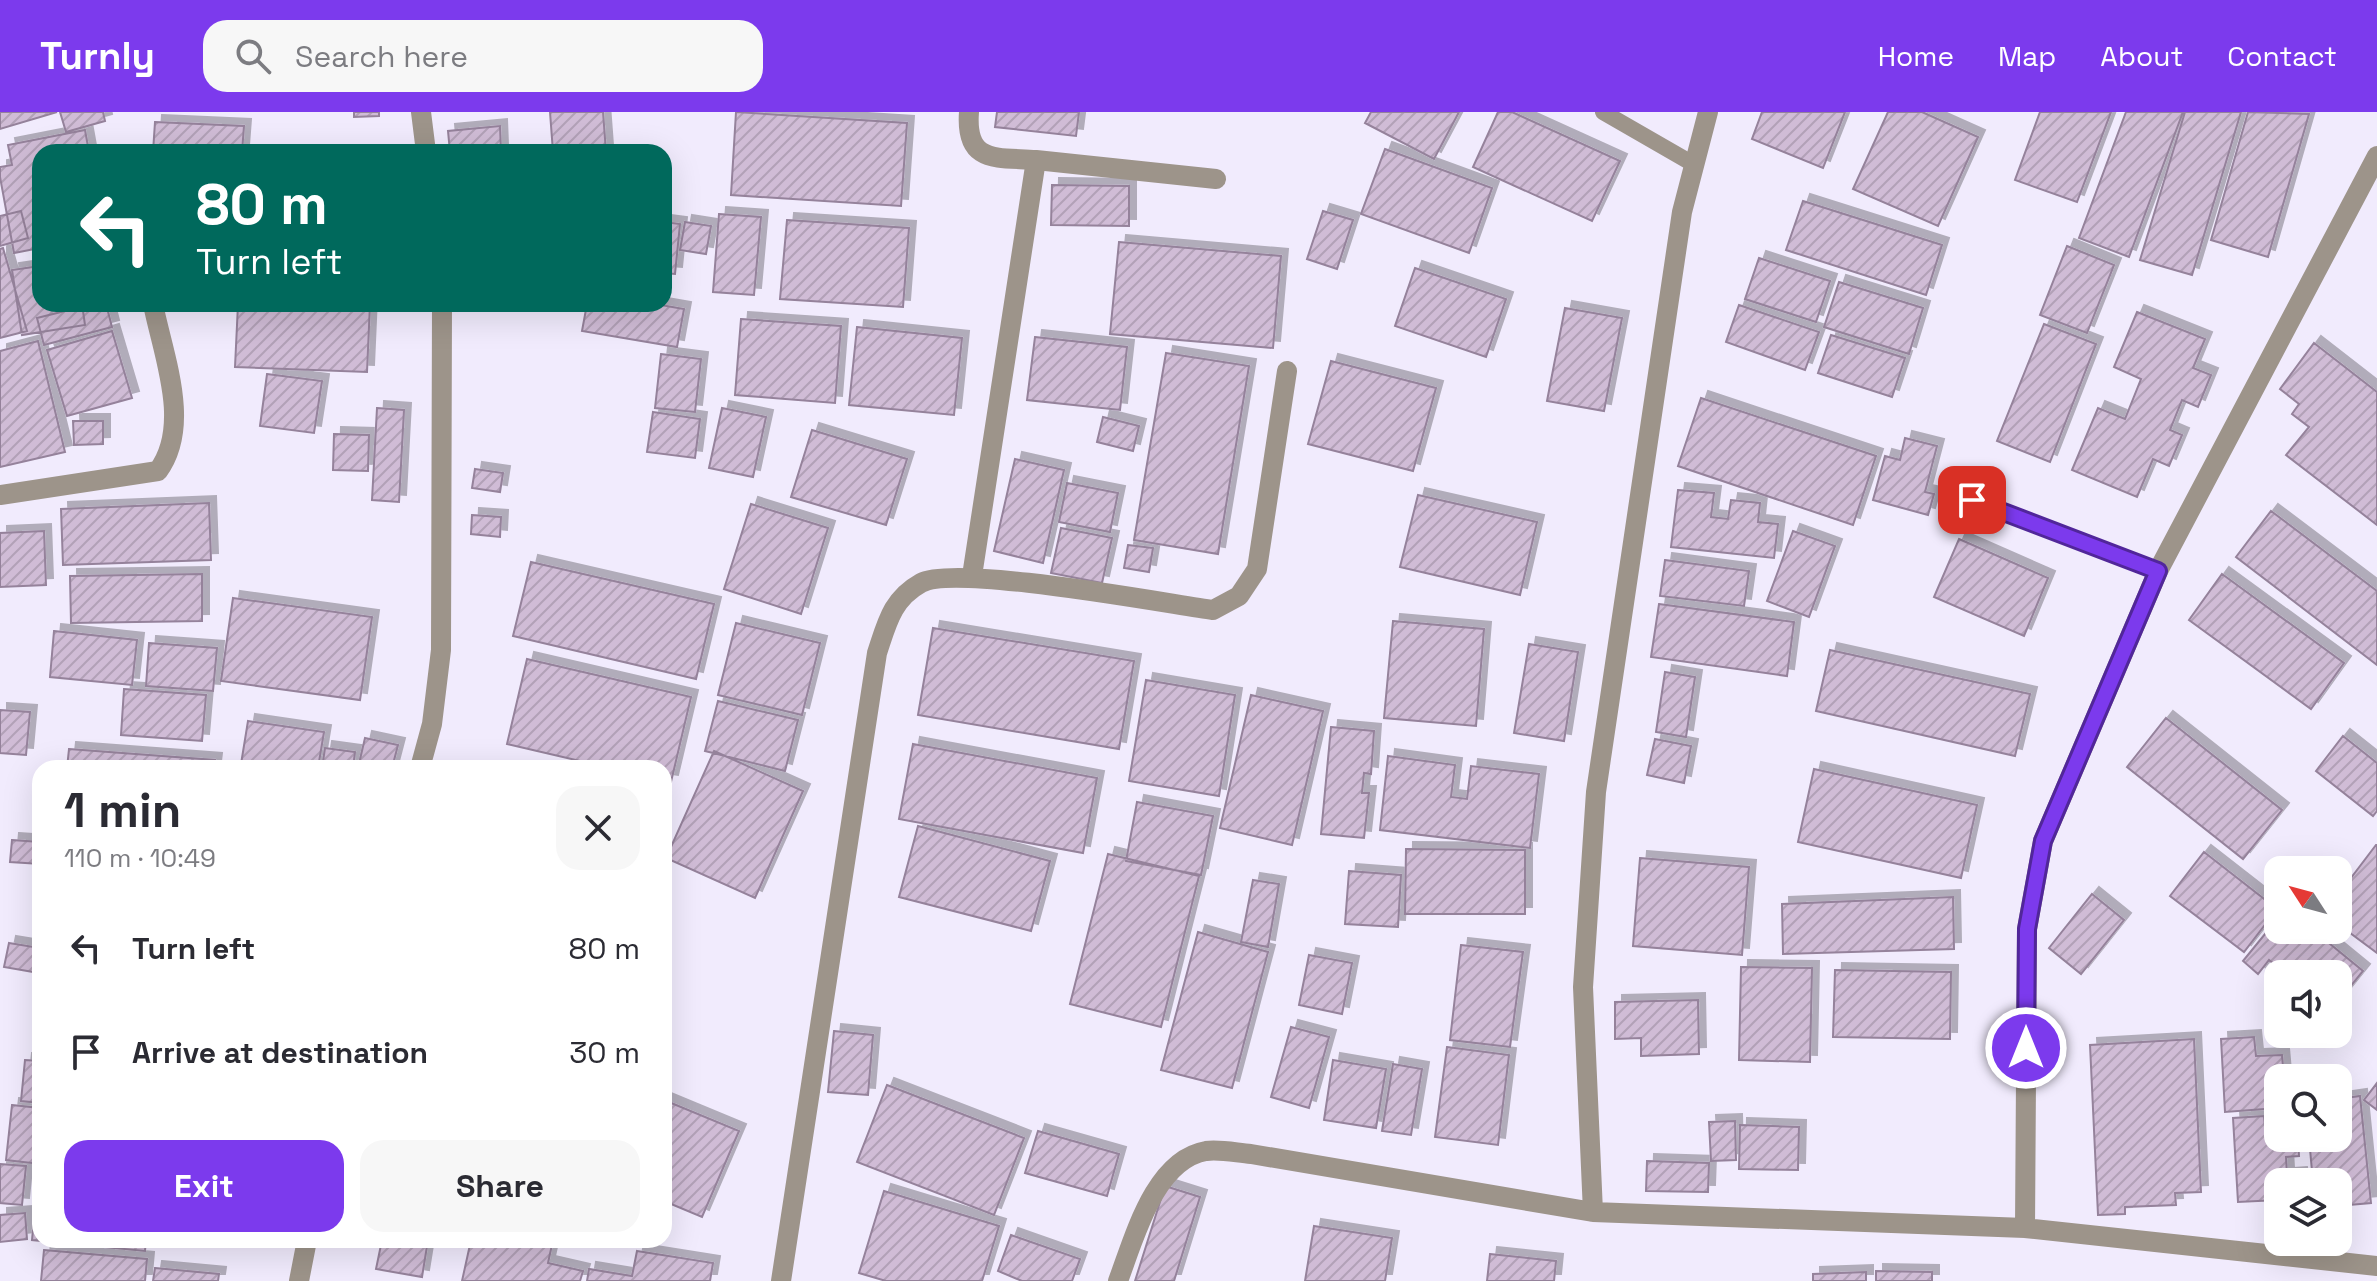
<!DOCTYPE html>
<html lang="en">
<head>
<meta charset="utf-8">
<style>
  body { margin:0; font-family:"Space Grotesk",sans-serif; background:#f7f7f7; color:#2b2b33; height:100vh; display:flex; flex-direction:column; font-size:30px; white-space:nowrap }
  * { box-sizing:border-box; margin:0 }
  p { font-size:26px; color:#7c7c81 }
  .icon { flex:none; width:44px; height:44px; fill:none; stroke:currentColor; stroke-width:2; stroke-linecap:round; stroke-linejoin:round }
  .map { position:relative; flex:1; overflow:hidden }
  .sheet { position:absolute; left:32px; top:648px; width:640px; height:488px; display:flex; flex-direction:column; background:#fff; border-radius:24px; box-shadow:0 8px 32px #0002 }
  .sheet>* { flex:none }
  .guide { position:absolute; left:32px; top:32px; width:640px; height:168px; border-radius:24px; box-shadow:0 8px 32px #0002; background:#00695c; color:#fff; overflow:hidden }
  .needle { width:52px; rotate:306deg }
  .fabs { position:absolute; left:2264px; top:744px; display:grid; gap:16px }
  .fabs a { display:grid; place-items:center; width:88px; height:88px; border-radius:16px; background:#fff; box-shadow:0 8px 32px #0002; font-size:40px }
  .pin { position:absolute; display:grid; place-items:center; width:68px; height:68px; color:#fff; margin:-34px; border-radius:16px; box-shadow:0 4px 12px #0006 }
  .me { position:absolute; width:88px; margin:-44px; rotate:0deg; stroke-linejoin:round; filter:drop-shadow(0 0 6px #0008) }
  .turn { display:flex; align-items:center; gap:28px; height:168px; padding:0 32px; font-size:36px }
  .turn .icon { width:104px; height:104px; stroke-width:2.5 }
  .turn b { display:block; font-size:56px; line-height:68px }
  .round { display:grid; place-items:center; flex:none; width:84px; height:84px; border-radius:24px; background:#f7f7f7 }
  .overview { display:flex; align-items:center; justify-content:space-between; height:136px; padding:0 32px }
  h1 { font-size:48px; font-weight:700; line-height:60px }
  .primary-button { display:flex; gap:16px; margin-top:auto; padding:16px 32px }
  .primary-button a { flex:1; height:92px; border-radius:24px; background:#7c3aed; color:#fff; font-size:32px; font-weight:700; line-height:92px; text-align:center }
  .primary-button a+a { background:#f7f7f7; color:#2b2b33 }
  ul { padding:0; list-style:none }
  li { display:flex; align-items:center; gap:24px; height:104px; padding:0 32px }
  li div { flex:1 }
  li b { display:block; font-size:30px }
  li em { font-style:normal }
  header { display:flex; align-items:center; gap:48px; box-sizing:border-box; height:112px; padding:0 40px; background:#7c3aed; color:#fff }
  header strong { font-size:38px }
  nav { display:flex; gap:44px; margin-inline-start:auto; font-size:28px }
  .search { width:560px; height:72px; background:#f7f7f7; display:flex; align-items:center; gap:20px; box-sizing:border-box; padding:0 28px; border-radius:24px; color:#7c7c81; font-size:30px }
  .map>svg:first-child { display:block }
  .building { fill:url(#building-hatch); stroke:#95829b; stroke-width:2; filter:url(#shadow) }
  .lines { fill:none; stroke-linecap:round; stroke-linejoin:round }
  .service { stroke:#9d948a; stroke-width:16 }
  .minor { stroke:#9d948a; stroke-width:20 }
  .route-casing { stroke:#51269a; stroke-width:20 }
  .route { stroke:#7c3aed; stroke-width:14 }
</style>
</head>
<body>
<header>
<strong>Turnly</strong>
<div class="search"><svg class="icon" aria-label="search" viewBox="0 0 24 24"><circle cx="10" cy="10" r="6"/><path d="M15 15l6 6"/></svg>Search here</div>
<nav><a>Home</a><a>Map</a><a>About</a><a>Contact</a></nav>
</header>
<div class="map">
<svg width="2377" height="1169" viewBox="0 0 2377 1169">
  <defs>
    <pattern id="building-hatch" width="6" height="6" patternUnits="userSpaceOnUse" patternTransform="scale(2)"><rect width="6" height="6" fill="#d0bcd6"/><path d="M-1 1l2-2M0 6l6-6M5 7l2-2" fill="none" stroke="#b2a1b7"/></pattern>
    <filter id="shadow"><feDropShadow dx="7" dy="-7" stdDeviation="0" flood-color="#0004"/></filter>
  </defs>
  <rect width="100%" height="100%" fill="#f1ebfd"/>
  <path class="building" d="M0 0H57L0 17Z
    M60 0H103L105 9 66 20Z
    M354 0H379V4L354 5Z
    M550 0H603L606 40H553Z
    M736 0 907 11 901 94 731 83Z
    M997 0H1079L1076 24 995 15Z
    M1371 0H1459L1434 47 1365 11Z
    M1498 0H1512L1620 49 1592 109 1473 55Z
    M1762 0H1845L1823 56 1752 27Z
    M1888 0H1922L1978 25 1938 114 1853 77Z
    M2040 0H2111L2077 90 2015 68Z
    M2126 0H2183L2129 145 2079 126Z
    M2185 0H2241L2192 163 2140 148Z
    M2248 0 2309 2 2268 145 2211 128Z
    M155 10 244 14 242 40H153Z
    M500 14 501 40H450L448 19Z
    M85 18 89 40H40V136L14 141 0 65V55L12 53 8 33Z
    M1385 37 1492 76 1469 141 1361 102Z
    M1052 73 1129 74V114L1051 113Z
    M1803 89 1942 133 1926 183 1786 138Z
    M21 99 28 126 0 134V104Z
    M1323 99 1353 108 1337 157 1307 147Z
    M719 102 761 105 754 183 713 180Z
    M787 108 909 116 903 195 780 187Z
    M664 110 680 112 675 162 664 161Z
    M685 110 711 114 706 142 680 138Z
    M1119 130 1281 144 1273 236 1110 222Z
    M2067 134 2114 153 2087 221 2040 203Z
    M3 136 27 219 0 226V137Z
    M1759 146 1830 169 1816 210 1745 187Z
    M40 154V192H82L85 213 22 223 12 158Z
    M1415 156 1506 187 1486 245 1395 214Z
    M1839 170 1923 196 1909 242 1824 215Z
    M93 192H106L112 215 44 233 37 206Z
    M238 192H370L367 260 235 255Z
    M587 192H655L684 197 677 235 582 219Z
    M1739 193 1819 220 1805 258 1726 230Z
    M1565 196 1622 206 1604 299 1547 289Z
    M2137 200 2205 227 2193 256 2211 263 2198 295 2182 288 2170 318 2182 323 2169 354 2153 347 2137 385 2072 358 2098 296 2125 307 2141 267 2114 255Z
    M741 207 841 214 835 291 735 283Z
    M2044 212 2096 232 2050 350 1997 329Z
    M857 215 962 226 954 303 849 293Z
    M112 219 132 286 67 304 47 238Z
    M1831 223 1905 246 1892 285 1818 261Z
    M1035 225 1127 235 1120 298 1027 288Z
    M38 229 65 340 0 355V239Z
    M2314 231 2377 280V413L2286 343 2309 315 2292 302 2299 292 2280 277Z
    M1166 241 1249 254 1218 442 1134 428Z
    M661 242 701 247 695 300 655 296Z
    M1331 249 1436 276 1413 359 1308 332Z
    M267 262 322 269 314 321 260 314Z
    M1701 286 1876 344 1853 413 1678 354Z
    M377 296 404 298 399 390 372 388Z
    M722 296 766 305 753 365 709 356Z
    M653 300 700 307 695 346 647 340Z
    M1103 305 1139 314 1133 339 1097 330Z
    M73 309H103V332L74 333Z
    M812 318 907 347 886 413 791 385Z
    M334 322 369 323 368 359 333 358Z
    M1905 326 1937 334 1925 380 1934 382 1928 403 1873 388 1885 344 1900 348Z
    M1015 347 1064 358 1043 451 994 439Z
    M475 357 503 361 500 380 472 376Z
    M1067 371 1118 381 1110 420 1059 410Z
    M1678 378 1714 381 1711 405 1728 407 1731 388 1760 391 1758 410 1778 412 1774 446 1671 435Z
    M1418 383 1537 410 1520 483 1400 455Z
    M209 391 211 448 63 453 61 397Z
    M751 392 828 416 801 502 724 477Z
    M2271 399 2377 479V553L2236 445Z
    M472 403 501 405 500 425 471 422Z
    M1061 416 1112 426 1102 471 1051 461Z
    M44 419 46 473 0 475V421Z
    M1793 419 1835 434 1809 505 1767 489Z
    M1959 427 2048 466 2024 524 1934 485Z
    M1128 433 1153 436 1149 460 1124 456Z
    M1665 448 1749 459 1744 494 1660 484Z
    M531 450 714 492 696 567 513 524Z
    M202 462V509L71 511 70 464Z
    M2222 462 2344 551 2311 597 2189 508Z
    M233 486 372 505 360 588 221 569Z
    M1659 492 1794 510 1787 564 1651 545Z
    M1393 509 1484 517 1476 614 1384 606Z
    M736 511 820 531 802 603 718 583Z
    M933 516 1134 549 1119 637 918 603Z
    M54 519 137 528 132 573 50 565Z
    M149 531 217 536 213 579 146 574Z
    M1529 532 1578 540 1564 629 1514 621Z
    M1830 538 2030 582 2015 644 1816 599Z
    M527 547 691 585 671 670 664 669V656H610L507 632Z
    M1665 560 1695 565 1686 625 1656 620Z
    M1146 568 1235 583 1219 684 1129 669Z
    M124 577 206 583 202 629 121 623Z
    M1251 583 1323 599 1292 733 1220 716Z
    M718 589 798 608 785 659 705 639Z
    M0 598 30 600 26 643 0 641Z
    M2166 606 2282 698 2243 747 2127 655Z
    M248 609 324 620 318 656 241 652Z
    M1331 615 1374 619 1371 662 1364 661 1362 681H1369L1364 726 1321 722Z
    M2343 624 2377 651V699L2373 704 2316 659Z
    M365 626 398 633 392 656H358Z
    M1655 627 1691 634 1684 671 1647 663Z
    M913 632 1097 666 1083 741 899 707Z
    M325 636 355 640 353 656H322Z
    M69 637 215 648 214 656H67Z
    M714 639 803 679 755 786 666 746Z
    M1388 644 1455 653 1451 685 1467 687 1471 654 1539 662 1530 736 1380 718Z
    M1814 657 1977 693 1961 766 1798 730Z
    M1137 690 1213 704 1201 763 1126 749Z
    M918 714 1050 749 1031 819 899 785Z
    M12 728 40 730V752L10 750Z
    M2376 733H2377V841L2338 812V783Z
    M1406 737 1525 738V802H1405Z
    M2204 740 2277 797 2244 840 2170 784Z
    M1108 742 1199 764 1161 915 1070 892Z
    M1640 746 1749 755 1742 843 1633 834Z
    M1349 759 1401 763 1398 815 1345 812Z
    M1253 768 1279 772 1268 835 1241 830Z
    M2092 782 2124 808 2081 862 2049 836Z
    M1953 785 1954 837 1783 842 1782 792Z
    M2278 806V818H2313L2363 859 2338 890V862H2286L2269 848 2258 862 2243 849Z
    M1198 820 1268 840 1232 976 1161 958Z
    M9 831 40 836 39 861 4 855Z
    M1461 833 1523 840 1510 935 1450 928Z
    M1309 843 1352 851 1342 902 1299 893Z
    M1741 855 1812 856 1810 950 1739 948Z
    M1835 858 1951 860 1950 927 1833 925Z
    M1698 888 1699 942 1641 944V926L1615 927V890Z
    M1291 915 1329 925 1309 996 1271 985Z
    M834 919 873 923 868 983 828 980Z
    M2254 925 2256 944 2282 943 2284 966H2278V996L2225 1000 2221 927Z
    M2194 927 2201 1080 2175 1081 2176 1093 2125 1095V1102L2098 1103 2090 933Z
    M1447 935 1509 943 1498 1033 1435 1025Z
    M25 948 40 949V991L21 989Z
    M1333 948 1386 957 1376 1016 1324 1008Z
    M1393 952 1422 957 1411 1023 1382 1019Z
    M2377 971V998L2364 988Z
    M887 973 1024 1026 994 1103 857 1050Z
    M2360 984 2371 1091 2338 1094V1070H2313L2309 1026H2338V987Z
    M664 988 739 1019 702 1105 664 1089Z
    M12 993 40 996V1052L6 1048Z
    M2264 1004 2265 1015 2278 1014V1026H2298L2299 1044 2286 1045 2287 1063 2300 1062 2301 1070H2278V1088L2238 1090 2233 1006Z
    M1735 1009 1736 1048 1711 1049 1709 1010Z
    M1740 1013 1799 1015 1798 1058 1739 1057Z
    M1038 1019 1119 1042 1107 1084 1025 1061Z
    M1647 1049 1709 1051 1708 1080 1646 1079Z
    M0 1052 26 1054 22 1093 0 1091Z
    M39 1055 40 1128H146L145 1139 32 1128Z
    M1165 1074 1200 1085 1174 1169H1135Z
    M884 1079 999 1114 982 1169H886L859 1161Z
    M25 1101 27 1127 0 1130V1103Z
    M1314 1114 1392 1126 1385 1169H1305Z
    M1011 1123 1080 1147 1072 1169H1022L998 1159Z
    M382 1128H428L422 1165 376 1157Z
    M471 1128H553L548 1151 583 1159 580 1169H462Z
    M44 1138 147 1147 145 1169H41Z
    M637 1139 713 1151 710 1169H587L589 1157 632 1164Z
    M1490 1142 1556 1149 1554 1169H1487Z
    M155 1156 219 1162 218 1169H153Z
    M1876 1159 1932 1160V1169H1876Z
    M1866 1160V1169H1813V1162Z"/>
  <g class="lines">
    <path class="service" d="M1603 0 1695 53
      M1972 388 2158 459"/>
    <path class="minor" d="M421 0 426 40
      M969 0C965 52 996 45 1036 48L972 464
      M1036 48 1216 67
      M0 383 158 359C192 313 163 243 153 192
      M420 656 432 612 441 538 442 192
      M1593 1100 1583 875 1596 680 1682 100 1708 0
      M2025 1116 2027 817 2043 729 2158 459 2377 44
      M299 1169 307 1128
      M781 1169 877 541C887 511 892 487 921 471 954 452 1163 491 1213 498L1239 484 1257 457 1287 259
      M1118 1169C1134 1127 1154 1048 1206 1039 1220 1037 1237 1041 1251 1042L1593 1100 2025 1116 2377 1154"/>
  </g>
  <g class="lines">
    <defs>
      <path id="route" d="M1972 388 2158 459 2043 729 2027 817 2026 936"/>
    </defs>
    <use href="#route" class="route-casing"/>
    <use href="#route" class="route"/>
  </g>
</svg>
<div class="fabs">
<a><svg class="needle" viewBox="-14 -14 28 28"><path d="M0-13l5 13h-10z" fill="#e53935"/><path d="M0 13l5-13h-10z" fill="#7c7c81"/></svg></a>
<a><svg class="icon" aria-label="sound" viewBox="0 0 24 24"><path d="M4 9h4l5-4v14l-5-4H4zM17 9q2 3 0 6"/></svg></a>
<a><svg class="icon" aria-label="search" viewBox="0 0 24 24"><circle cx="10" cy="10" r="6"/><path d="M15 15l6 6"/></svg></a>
<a><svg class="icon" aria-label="layers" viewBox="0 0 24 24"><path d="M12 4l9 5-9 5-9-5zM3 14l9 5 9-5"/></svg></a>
</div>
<div class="pin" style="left:1972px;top:388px;background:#d93025"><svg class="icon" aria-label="arrive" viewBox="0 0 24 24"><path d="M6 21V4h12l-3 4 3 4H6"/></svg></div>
<svg class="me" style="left:2026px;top:936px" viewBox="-20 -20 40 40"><circle r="17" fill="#7c3aed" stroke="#fff" stroke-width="3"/><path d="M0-11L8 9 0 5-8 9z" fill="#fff"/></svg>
<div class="guide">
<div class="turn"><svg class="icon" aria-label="left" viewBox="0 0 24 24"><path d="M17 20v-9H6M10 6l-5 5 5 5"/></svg><div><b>80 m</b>Turn left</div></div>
</div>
<section class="sheet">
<div class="overview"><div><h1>1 min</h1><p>110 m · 10:49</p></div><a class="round"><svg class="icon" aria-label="close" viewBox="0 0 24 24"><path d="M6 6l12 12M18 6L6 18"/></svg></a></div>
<ul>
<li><svg class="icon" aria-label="left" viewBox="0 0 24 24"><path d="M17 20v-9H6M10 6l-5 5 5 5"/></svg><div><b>Turn left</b></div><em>80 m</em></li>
<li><svg class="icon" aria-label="arrive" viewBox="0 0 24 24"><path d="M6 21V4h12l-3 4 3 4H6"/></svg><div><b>Arrive at destination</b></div><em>30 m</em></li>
</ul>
<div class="primary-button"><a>Exit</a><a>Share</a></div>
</section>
</div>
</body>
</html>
